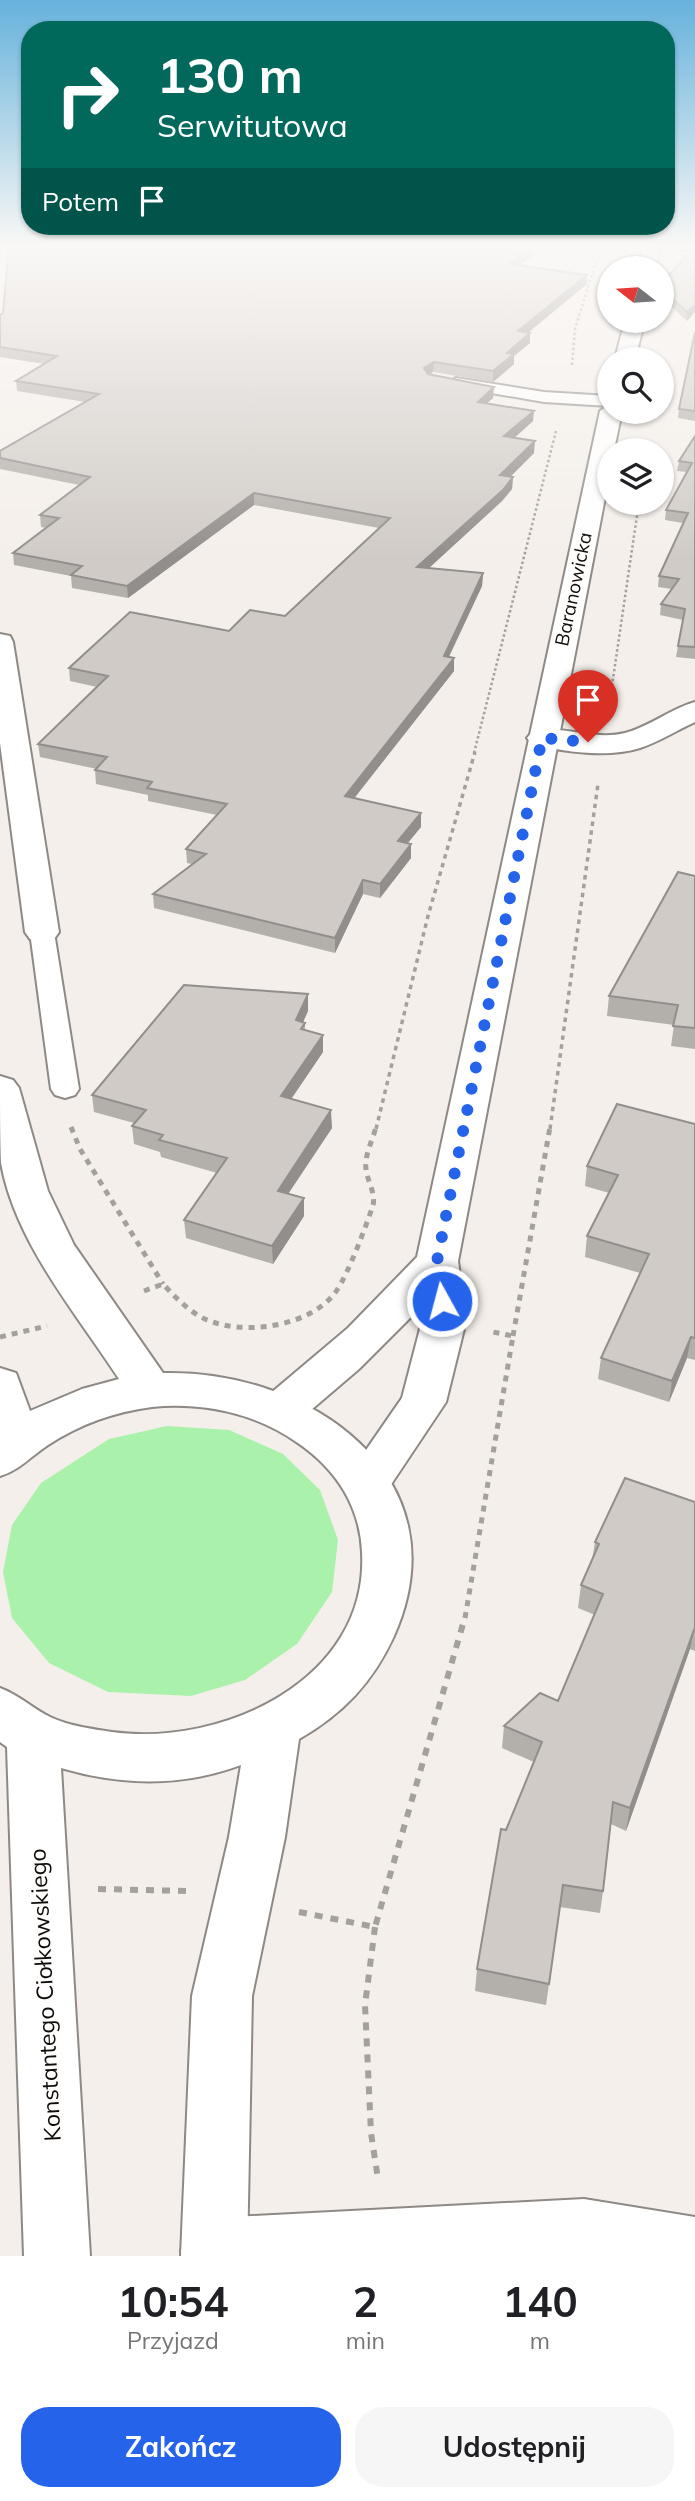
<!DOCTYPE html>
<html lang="pl">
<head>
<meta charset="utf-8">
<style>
  body { margin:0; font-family:Mulish,sans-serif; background:#f6f6f6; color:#202124; height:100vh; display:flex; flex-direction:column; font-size:26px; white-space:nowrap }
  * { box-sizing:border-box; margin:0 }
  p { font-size:23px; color:#757577 }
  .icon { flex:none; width:38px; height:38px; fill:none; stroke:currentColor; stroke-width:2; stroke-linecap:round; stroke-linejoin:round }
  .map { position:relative; height:2256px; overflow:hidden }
  .sheet { display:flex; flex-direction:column; background:#fff; flex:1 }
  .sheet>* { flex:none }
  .top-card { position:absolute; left:21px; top:21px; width:654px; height:214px; border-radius:28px; box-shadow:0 2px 5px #0004; background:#00695c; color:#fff; overflow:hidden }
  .needle { width:46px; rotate:287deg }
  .controls { position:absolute; left:597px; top:256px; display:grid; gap:14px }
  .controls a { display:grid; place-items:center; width:77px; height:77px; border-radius:50%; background:#fff; box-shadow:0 2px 5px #0004; font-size:35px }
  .pin { position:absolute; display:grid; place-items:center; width:60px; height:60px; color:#fff; margin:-72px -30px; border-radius:50% 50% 50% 0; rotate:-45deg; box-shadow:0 0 7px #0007 }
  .pin .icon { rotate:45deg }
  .me { position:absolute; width:77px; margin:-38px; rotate:353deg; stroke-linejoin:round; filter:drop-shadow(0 0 5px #0008) }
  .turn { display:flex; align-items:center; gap:24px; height:147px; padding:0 21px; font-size:32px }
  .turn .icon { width:91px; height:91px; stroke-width:2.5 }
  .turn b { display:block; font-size:49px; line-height:60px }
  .then { display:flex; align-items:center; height:66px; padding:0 21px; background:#0003; gap:14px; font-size:26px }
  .eta { display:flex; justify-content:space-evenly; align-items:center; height:119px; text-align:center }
  .eta b { font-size:42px; font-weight:700; line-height:49px }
  .action { display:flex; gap:14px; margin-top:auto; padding:14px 21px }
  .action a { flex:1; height:80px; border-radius:28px; background:#2563eb; color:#fff; font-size:28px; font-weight:700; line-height:80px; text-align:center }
  .action a+a { background:#f6f6f6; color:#202124 }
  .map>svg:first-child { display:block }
  .green { fill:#aaf1ac }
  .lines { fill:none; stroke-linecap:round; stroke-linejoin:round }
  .service-casing { stroke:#8e8985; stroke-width:4 }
  .minor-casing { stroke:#8e8985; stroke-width:4 }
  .tertiary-casing { stroke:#8e8985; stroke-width:4 }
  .trunk-casing { stroke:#8e8985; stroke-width:4 }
  .path-far3 { stroke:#a4a09c; stroke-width:2.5; stroke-dasharray:2.5 2.5; stroke-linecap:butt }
  .path-far2 { stroke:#a4a09c; stroke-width:3.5; stroke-dasharray:4.5 4.5; stroke-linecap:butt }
  .path-far1 { stroke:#a4a09c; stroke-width:5; stroke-dasharray:6 6; stroke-linecap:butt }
  .path { stroke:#a4a09c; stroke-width:6; stroke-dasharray:8 8; stroke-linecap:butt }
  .service { fill:#fff; fill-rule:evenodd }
  .minor { fill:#fff; fill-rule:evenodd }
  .tertiary { fill:#fff; fill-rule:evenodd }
  .trunk { fill:#fff; fill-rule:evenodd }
  .wall { fill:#b3afaa }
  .shaded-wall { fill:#928e8b }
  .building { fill:#d0cbc6; stroke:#928e8b; stroke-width:2 }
  .route { stroke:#2563eb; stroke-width:12; stroke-dasharray:0 21.6 }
  .labels { text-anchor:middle; stroke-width:5; stroke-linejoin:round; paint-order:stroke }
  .street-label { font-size:19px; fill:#0e0c0a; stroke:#fffdfb }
  .near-street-label { font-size:23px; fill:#0e0c0a; stroke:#fffdfb }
</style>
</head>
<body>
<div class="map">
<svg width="695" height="2256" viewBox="0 0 695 2256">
  <rect width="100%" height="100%" fill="#f4efea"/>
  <path class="green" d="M167 1426 229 1430 283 1454 320 1490 338 1540 332 1592 297 1644 245 1680 191 1696 108 1692 49 1663 12 1618 3 1572 12 1525 41 1483 109 1439Z"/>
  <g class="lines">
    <defs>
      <path id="service" d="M456 378 544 392 609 396V406L544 402 451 386 448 383Z
        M42 925 51 927 54 932 79 1089 75 1095 65 1098 55 1095 51 1089 30 932 33 927Z"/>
      <path id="minor" d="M668 244H695V251L670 248Z
        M0 634 10 636 13 642 59 932 54 939 42 942 30 939 25 932 0 743Z
        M695 702V722C677 730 659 742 640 748 608 758 564 752 532 744L527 738 532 732C562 724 594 741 625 733 649 727 670 709 695 702Z
        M584 2199 695 2217V2256H183L181 2251 191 2228 214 2218Z"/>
      <path id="tertiary" d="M644 244H661L655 268H637Z
        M625 320H645L635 359H615Z
        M609 405V411H622L614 450H609V477L458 1261 466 1321 446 1402 384 1495 367 1500 350 1495 344 1482 402 1398 422 1321 421 1307 359 1369 297 1422 281 1427 265 1422 258 1410 265 1398 348 1328 417 1257 600 411Z"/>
      <path id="trunk" d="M0 1076 13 1080 19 1088 48 1191 74 1245 163 1373C308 1369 465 1476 394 1636 373 1682 343 1714 299 1739L285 1837 252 1996 247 2256H181L192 1996 229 1837 241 1765C182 1787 122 1786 61 1768L90 2256H24L7 1747 0 1742V1688C19 1695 32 1708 50 1717 69 1726 92 1729 112 1732 221 1747 369 1681 362 1552 360 1506 336 1469 298 1443 256 1413 203 1402 152 1407 114 1412 80 1424 48 1445 31 1456 20 1470 0 1476V1368L16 1373 30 1411 82 1389 119 1379C76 1313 15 1242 1 1163 0 1136 0 1104 0 1076Z"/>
    </defs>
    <use href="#service" class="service-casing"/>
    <use href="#minor" class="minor-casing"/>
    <use href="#tertiary" class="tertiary-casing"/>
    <use href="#trunk" class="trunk-casing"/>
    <path class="path-far3" d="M572 365 575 329 596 261 610 252
      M609 706 639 502
      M474 753 556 431"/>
    <path class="path-far2" d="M376 1129 428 916 475 752
      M550 1129 598 784"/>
    <path class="path-far1" d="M71 1127 80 1149 163 1284
      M144 1291 163 1284C174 1296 185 1307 199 1316 237 1338 312 1328 337 1290 348 1274 367 1224 373 1205 376 1194 367 1180 366 1169 364 1156 373 1139 376 1127
      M513 1336 550 1127
      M0 1337 47 1326
      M465 1618 513 1336 493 1332"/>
    <path class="path" d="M98 1889 187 1891
      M299 1912 375 1927 465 1617
      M375 1927 365 2005 371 2133 378 2179"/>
    <use href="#service" class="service"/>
    <use href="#minor" class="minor"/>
    <use href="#tertiary" class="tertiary"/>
    <use href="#trunk" class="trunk"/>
  </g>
  <path class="wall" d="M9 244H525L524 245 533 255 520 265 587 284 528 332 530 333V343L514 356V364L493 382 433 372 430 374 493 398 487 403 533 421 514 438 534 453 510 477H513L512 489 502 501 429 568 483 573 482 586 449 657 454 671 354 798 421 827 407 843 411 858 380 898 363 894 335 953 154 908 153 894 192 864 187 863 186 849 217 815 148 801V795L96 784 95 770 97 769 40 757 38 744 97 687 70 681 69 668 229 631 285 616 379 528 254 505 128 598 72 588 71 576 14 565 13 553 46 528 41 527 40 515 79 485 0 469V451L85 402 17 391 16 381 44 364 0 357V315L3 313Z
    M695 246 687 321 662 298V283Z
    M695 333V421L678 418 679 409Z
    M695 436V659L676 657 683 620 660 615 661 604 672 589 658 587 659 576 683 523 665 520 666 510 687 472 677 471 679 461Z
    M695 876V1049L671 1046 674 1025 607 1016 609 996Z
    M308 1011 303 1022 305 1023V1030L323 1052 291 1099 332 1128 288 1194 304 1216 273 1264 186 1238 184 1220 217 1173 161 1157 160 1152 134 1144 132 1126 134 1123 94 1112 92 1095Z
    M695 1124V1360L687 1358 669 1402 598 1379 601 1358 640 1273 585 1257 587 1236 609 1193 585 1186 587 1166Z
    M695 1502V1651L690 1649 626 1831 611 1824 603 1891 600 1913 560 1907 546 2005 475 1991 477 1969 534 1762 502 1748 504 1726 558 1701 595 1615 578 1608 581 1585 592 1560 595 1542Z"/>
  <path class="shaded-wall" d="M533 246V255L510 273V264Z
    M587 275V284L518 341V331Z
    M695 305V312L687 321V312Z
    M530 333V343L514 356V364L493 382V371L507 353Z
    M434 362 433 372 423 378 424 368Z
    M494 387 493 398 477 412 478 402Z
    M534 411 533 421 504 447V436Z
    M535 441 534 453 500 487V475Z
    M513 477 512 489 502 501 417 579V567Z
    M254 493V505L128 598 127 586Z
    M483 573 482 586 443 669 444 656Z
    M454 658V671L345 810V796Z
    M421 813V827L398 855V841Z
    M411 844V858L380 898V884Z
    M363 880V894L335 953V938Z
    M308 994V1011L296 1038V1020Z
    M323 1035V1052L281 1114V1096Z
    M331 1110 332 1128 278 1209V1191Z
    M304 1198V1216L273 1264 272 1246Z
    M691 1337 687 1358 669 1402 672 1381Z
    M695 1626 690 1649 626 1831 630 1808Z"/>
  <path class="building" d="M9 244H517L533 246 510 264 587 275 518 331 530 333 507 353 514 354 493 371 434 362 424 368 428 374 494 387 478 402 534 411 504 436 535 441 500 475 513 477 503 490 417 567 483 573 444 656 454 658 345 796 421 813 398 841 411 844 380 884 363 880 335 938 153 894 206 854 186 849 227 804 147 788 152 782 95 770 107 757 38 744 108 676 69 668 130 612 229 631 250 610 285 616 390 518 254 493 127 586 71 575 82 566 13 553 59 518 40 515 90 477 0 458V451L99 394 16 381 57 356 0 347V315L3 313Z
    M695 246V305L687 312 662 289V283Z
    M695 332V411L679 409Z
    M695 436V647L678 646 685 609 661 604 679 579 659 576 688 513 666 510 692 463 679 461Z
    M678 872 695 876V1028L673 1026 678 1005 609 996Z
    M184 985 308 994 296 1020 305 1023 301 1029 323 1035 281 1096 331 1110 278 1191 304 1198 272 1246 184 1220 227 1158 159 1140 163 1135 132 1126 146 1110 92 1095Z
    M617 1104 695 1124V1338L691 1337 672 1381 601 1358 649 1254 587 1236 618 1175 587 1166Z
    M625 1478 695 1502V1627L630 1808 613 1802 603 1891 563 1885 549 1984 477 1969 501 1829 506 1830 542 1742 504 1726 540 1693 558 1701 603 1594 581 1585 599 1544 595 1542Z"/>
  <linearGradient id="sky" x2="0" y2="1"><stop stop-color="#66b2dc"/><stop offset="0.44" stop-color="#faf8f6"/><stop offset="1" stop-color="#faf8f6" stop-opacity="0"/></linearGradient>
  <rect width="695" height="559" fill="url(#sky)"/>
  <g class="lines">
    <path class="route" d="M442 1301 437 1261 542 738 588 742"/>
  </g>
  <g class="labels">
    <g class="street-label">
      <text transform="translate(573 589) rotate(-78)" y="7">Baranowicka</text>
    </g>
    <g class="near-street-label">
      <text transform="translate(45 1995) rotate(-93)" y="8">Konstantego Ciołkowskiego</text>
    </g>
  </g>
</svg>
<div class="controls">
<a><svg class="needle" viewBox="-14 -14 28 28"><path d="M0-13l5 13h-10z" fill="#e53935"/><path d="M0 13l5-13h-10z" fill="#757577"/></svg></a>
<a><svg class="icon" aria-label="search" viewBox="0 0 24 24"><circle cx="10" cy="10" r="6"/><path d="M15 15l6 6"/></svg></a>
<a><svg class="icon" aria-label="layers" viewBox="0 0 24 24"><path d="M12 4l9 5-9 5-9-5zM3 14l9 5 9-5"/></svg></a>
</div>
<div class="pin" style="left:588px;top:742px;background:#d93025"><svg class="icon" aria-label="arrive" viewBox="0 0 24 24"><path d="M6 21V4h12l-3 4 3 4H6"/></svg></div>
<svg class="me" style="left:442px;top:1301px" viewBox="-20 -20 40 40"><circle r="17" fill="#2563eb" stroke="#fff" stroke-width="3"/><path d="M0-11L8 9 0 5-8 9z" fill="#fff"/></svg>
<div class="top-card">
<div class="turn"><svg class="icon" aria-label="right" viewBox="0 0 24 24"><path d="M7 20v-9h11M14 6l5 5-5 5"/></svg><div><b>130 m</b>Serwitutowa</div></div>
<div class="then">Potem<svg class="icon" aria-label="arrive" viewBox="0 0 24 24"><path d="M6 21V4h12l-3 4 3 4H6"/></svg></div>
</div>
</div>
<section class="sheet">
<div class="eta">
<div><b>10:54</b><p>Przyjazd</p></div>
<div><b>2</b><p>min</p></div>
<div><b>140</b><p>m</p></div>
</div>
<div class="action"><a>Zakończ</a><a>Udostępnij</a></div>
</section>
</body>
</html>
